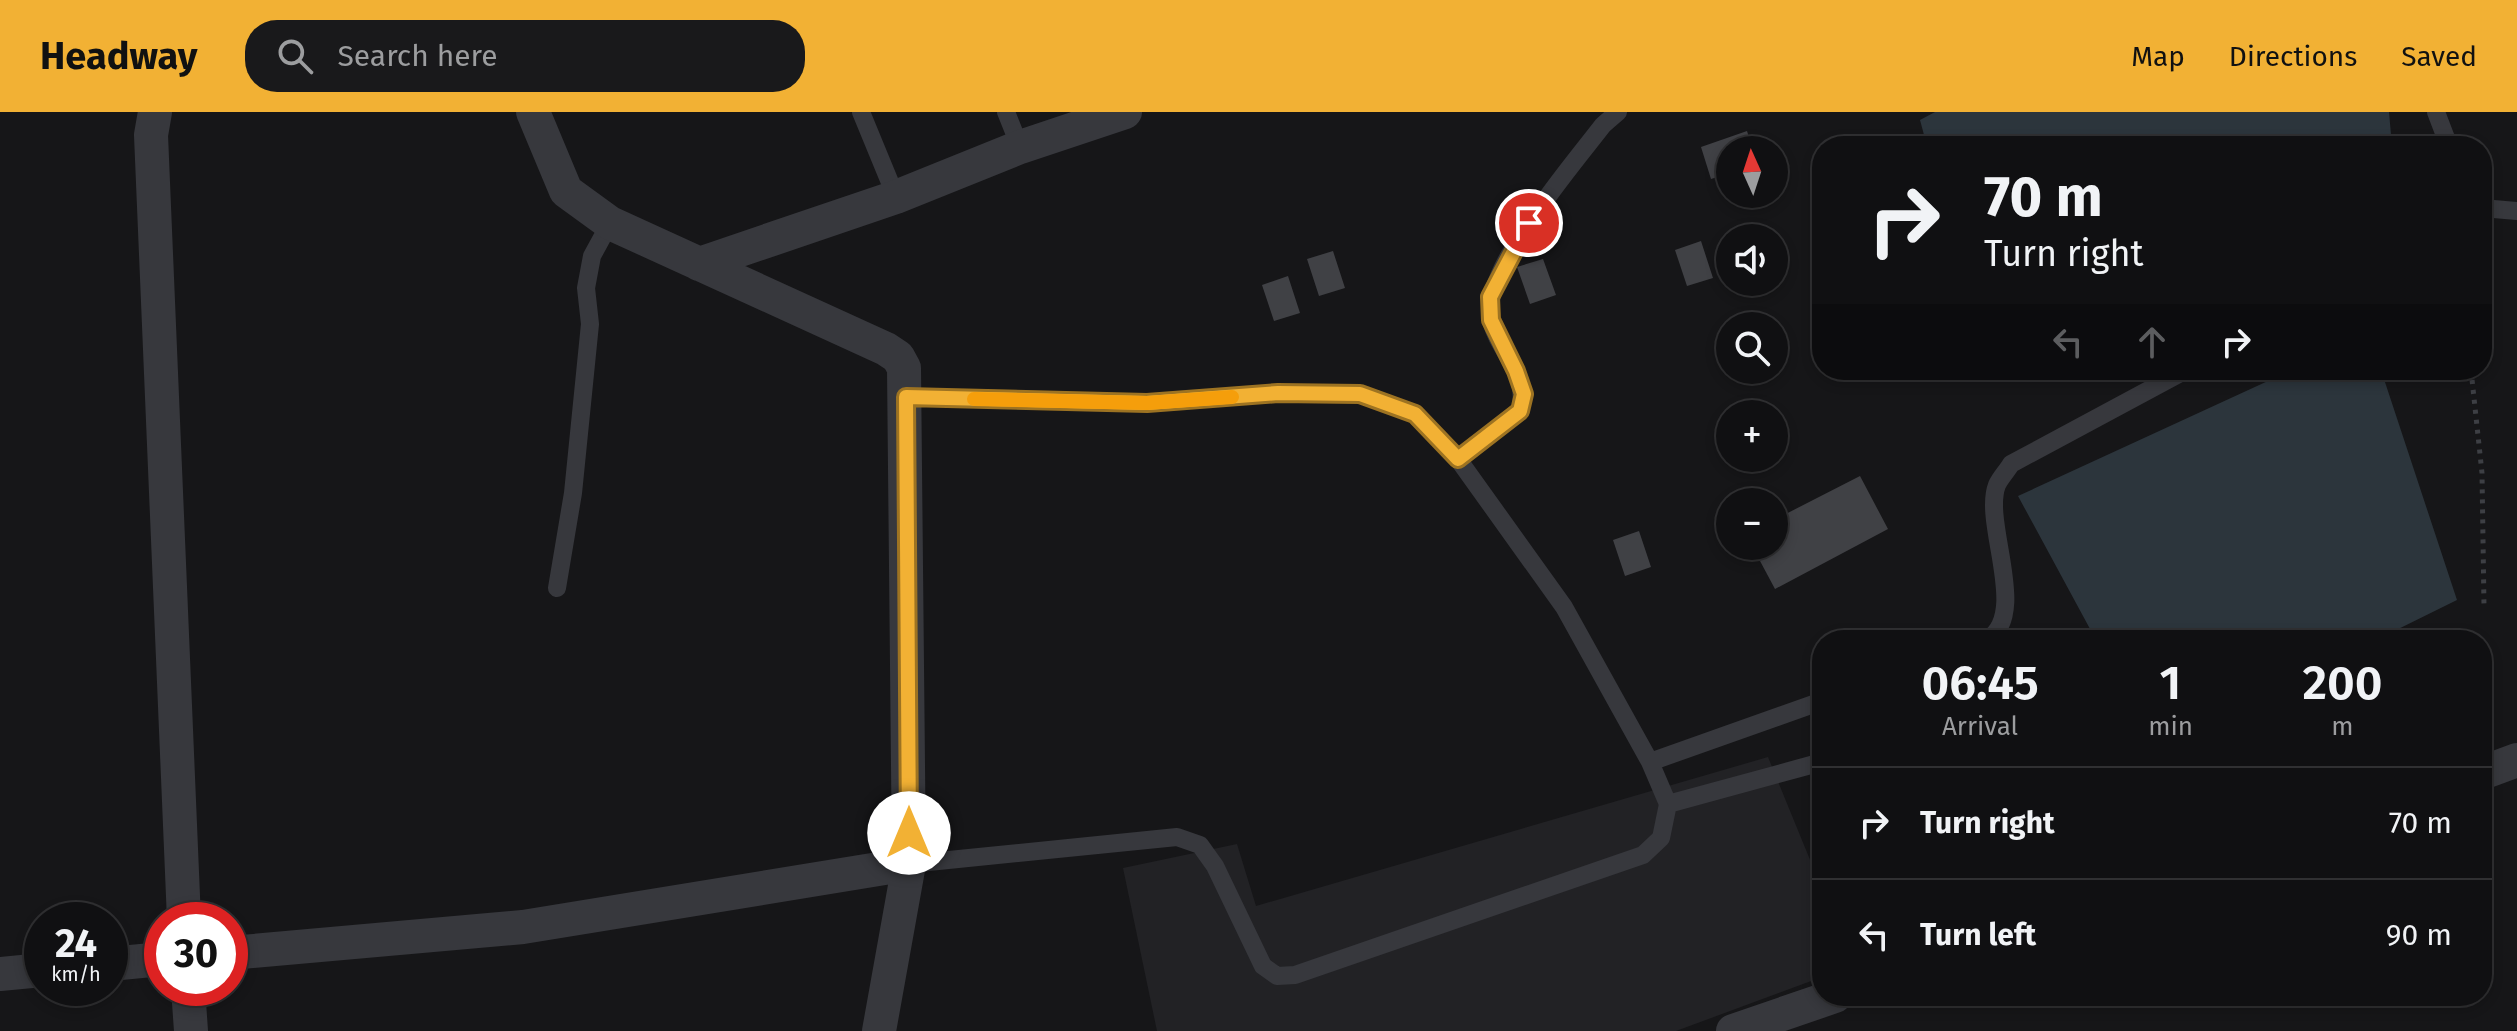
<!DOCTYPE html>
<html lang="en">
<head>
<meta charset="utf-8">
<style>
  body { margin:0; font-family:"Fira Sans",sans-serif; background:#19191b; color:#f1f3f6; height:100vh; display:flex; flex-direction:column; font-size:30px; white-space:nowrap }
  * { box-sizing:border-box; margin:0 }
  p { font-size:26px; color:#9c9d9f }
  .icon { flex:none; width:44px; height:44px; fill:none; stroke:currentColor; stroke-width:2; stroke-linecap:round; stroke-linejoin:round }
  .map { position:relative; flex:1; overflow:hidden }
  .drawer { position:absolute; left:1812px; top:518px; width:680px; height:376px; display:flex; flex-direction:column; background:#101012; border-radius:32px; box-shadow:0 4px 12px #0003,0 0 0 2px #303032 }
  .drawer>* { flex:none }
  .guide { position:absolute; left:1812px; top:24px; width:680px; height:244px; border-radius:32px; box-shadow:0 4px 12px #0003,0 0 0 2px #303032; background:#101012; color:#f1f3f6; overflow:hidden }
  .needle { width:52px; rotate:357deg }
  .controls { position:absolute; left:1716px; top:24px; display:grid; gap:16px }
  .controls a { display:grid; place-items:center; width:72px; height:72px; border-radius:50%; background:#101012; box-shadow:0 4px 12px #0003,0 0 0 2px #303032; font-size:40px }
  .speed { position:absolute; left:24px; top:790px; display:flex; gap:16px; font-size:40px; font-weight:700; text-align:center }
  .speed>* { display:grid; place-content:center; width:104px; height:104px; border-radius:50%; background:#101012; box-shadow:0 4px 12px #0003,0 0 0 2px #303032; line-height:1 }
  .speed small { font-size:20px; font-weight:400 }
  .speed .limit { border:12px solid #d22; background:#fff; color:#111 }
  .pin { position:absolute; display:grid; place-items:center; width:68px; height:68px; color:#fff; margin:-34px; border:4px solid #fff; border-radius:50%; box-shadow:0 2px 8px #0007 }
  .me { position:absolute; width:88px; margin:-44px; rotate:0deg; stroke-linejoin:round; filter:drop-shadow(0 0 6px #0008) }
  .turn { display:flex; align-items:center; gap:28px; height:168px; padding:0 40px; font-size:36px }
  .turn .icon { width:104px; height:104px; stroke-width:2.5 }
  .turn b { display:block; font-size:56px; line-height:68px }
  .lanes { display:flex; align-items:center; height:76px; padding:0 40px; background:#0003; justify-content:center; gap:40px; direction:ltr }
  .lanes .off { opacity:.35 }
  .eta { display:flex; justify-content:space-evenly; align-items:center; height:136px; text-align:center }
  .eta b { font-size:48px; font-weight:600; line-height:56px }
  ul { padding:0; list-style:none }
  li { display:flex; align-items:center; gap:24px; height:112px; padding:0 40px; border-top:2px solid #303032 }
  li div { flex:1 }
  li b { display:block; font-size:30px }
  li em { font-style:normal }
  header { display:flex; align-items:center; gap:48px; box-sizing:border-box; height:112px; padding:0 40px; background:#f2b134; color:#111 }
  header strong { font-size:38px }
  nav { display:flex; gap:44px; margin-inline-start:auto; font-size:28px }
  .search { width:560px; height:72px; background:#19191b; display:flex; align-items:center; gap:20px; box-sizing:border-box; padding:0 28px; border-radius:32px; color:#9c9d9f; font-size:30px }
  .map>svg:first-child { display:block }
  .built { fill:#222225 }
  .water { fill:#2c353c }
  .building { fill:#404145 }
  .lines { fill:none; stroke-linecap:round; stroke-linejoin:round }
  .path { stroke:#3d3f44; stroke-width:5; stroke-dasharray:4 6; stroke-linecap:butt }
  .service { stroke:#37383d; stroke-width:18 }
  .minor { stroke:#37383d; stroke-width:34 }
  .route-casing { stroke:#9d7322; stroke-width:20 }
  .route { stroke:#f2b134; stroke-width:14 }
  .slow { stroke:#f59e0b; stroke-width:14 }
</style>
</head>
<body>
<header>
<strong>Headway</strong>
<div class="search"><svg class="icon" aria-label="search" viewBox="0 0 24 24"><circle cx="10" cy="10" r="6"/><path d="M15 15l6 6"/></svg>Search here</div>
<nav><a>Map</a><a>Directions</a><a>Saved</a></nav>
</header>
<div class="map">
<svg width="2517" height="919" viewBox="0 0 2517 919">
  <rect width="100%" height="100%" fill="#161618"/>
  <path class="built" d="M1768 645 1822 777V865L1676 919H1157L1123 756 1237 732 1256 794Z"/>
  <path class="water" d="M1935 0H2389L2392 34H1927L1920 8Z
    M2292 258H2381L2457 488 2376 528H2096L2018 384Z"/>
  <path class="building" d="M1747 19 1753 38H1730V61L1711 67 1701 35Z
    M1701 129 1713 166 1687 174 1675 138Z
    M1333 139 1345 176 1319 184 1307 147Z
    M1543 147 1556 183 1530 192 1517 155Z
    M1288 164 1300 201 1274 209 1262 173Z
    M1860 364 1888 417 1775 477 1752 434H1774V408Z
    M1639 419 1651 455 1625 464 1613 428Z"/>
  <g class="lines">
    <path class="path" d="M2471 258 2482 361 2484 494"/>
    <path class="service" d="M861 0 896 85
      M1006 0 1020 35
      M2436 0 2449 34
      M2482 96 2517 99
      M906 285 1147 291 1278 281 1360 282 1415 302 1458 347 1564 495 1650 650 1668 692 1661 726 1643 743 1295 863 1277 864 1263 854 1215 754 1200 733 1177 725 909 752
      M1458 347 1520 299C1529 257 1499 243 1491 208 1479 161 1574 51 1603 13L1618 0
      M557 476 573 381 590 212 586 176 592 144 610 111
      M1987 528C2030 502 1982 411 1997 373 2000 366 2007 359 2011 352L2186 258
      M1650 650 1822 589
      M1668 692 1822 650"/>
    <path class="minor" d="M155 0 151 23 184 808
      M533 0 566 79 610 111 886 237 898 245 904 256 909 752 879 919
      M699 152 896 85 1020 35 1125 0
      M2482 661 2517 648
      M230 841 523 815 909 752
      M110 852 162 847
      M0 862 42 858
      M188 876 191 919
      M1733 919 1835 884"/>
  </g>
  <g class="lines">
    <defs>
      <path id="route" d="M909 721 906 285 1147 291 1278 281 1360 282 1415 302 1458 347 1520 299 1524 282 1516 259 1491 208 1490 185 1529 111"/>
    </defs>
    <use href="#route" class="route-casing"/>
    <use href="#route" class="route"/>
    <path class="slow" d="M974 287 1147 291 1232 285"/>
  </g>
</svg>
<div class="controls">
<a><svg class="needle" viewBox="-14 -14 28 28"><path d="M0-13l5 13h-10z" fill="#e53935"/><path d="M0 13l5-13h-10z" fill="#9c9d9f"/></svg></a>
<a><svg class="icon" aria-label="sound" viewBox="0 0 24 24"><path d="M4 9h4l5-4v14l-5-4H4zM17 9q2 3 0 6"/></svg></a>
<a><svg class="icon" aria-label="search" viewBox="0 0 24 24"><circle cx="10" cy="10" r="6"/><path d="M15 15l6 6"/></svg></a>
<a>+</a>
<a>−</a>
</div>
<div class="speed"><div>24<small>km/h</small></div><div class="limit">30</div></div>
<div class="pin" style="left:1529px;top:111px;background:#d93025"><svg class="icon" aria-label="arrive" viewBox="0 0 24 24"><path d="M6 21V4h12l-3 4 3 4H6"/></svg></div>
<svg class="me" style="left:909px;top:721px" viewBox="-20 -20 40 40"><circle r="19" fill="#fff"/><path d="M0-13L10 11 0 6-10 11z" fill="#f2b134"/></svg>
<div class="guide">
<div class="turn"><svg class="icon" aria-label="right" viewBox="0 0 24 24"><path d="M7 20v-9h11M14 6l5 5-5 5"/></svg><div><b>70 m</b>Turn right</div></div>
<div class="lanes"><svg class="icon off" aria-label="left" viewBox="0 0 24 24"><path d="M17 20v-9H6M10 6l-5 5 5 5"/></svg><svg class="icon off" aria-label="ahead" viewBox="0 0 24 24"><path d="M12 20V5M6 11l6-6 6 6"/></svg><svg class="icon" aria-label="right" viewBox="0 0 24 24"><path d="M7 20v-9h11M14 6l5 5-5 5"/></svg></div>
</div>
<section class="drawer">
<div class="eta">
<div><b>06:45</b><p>Arrival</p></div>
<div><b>1</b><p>min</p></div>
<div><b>200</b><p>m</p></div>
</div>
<ul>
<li><svg class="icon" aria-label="right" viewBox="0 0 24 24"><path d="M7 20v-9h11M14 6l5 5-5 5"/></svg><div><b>Turn right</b></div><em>70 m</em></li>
<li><svg class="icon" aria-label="left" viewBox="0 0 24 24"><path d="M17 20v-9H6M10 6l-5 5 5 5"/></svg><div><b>Turn left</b></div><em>90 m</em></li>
</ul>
</section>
</div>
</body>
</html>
